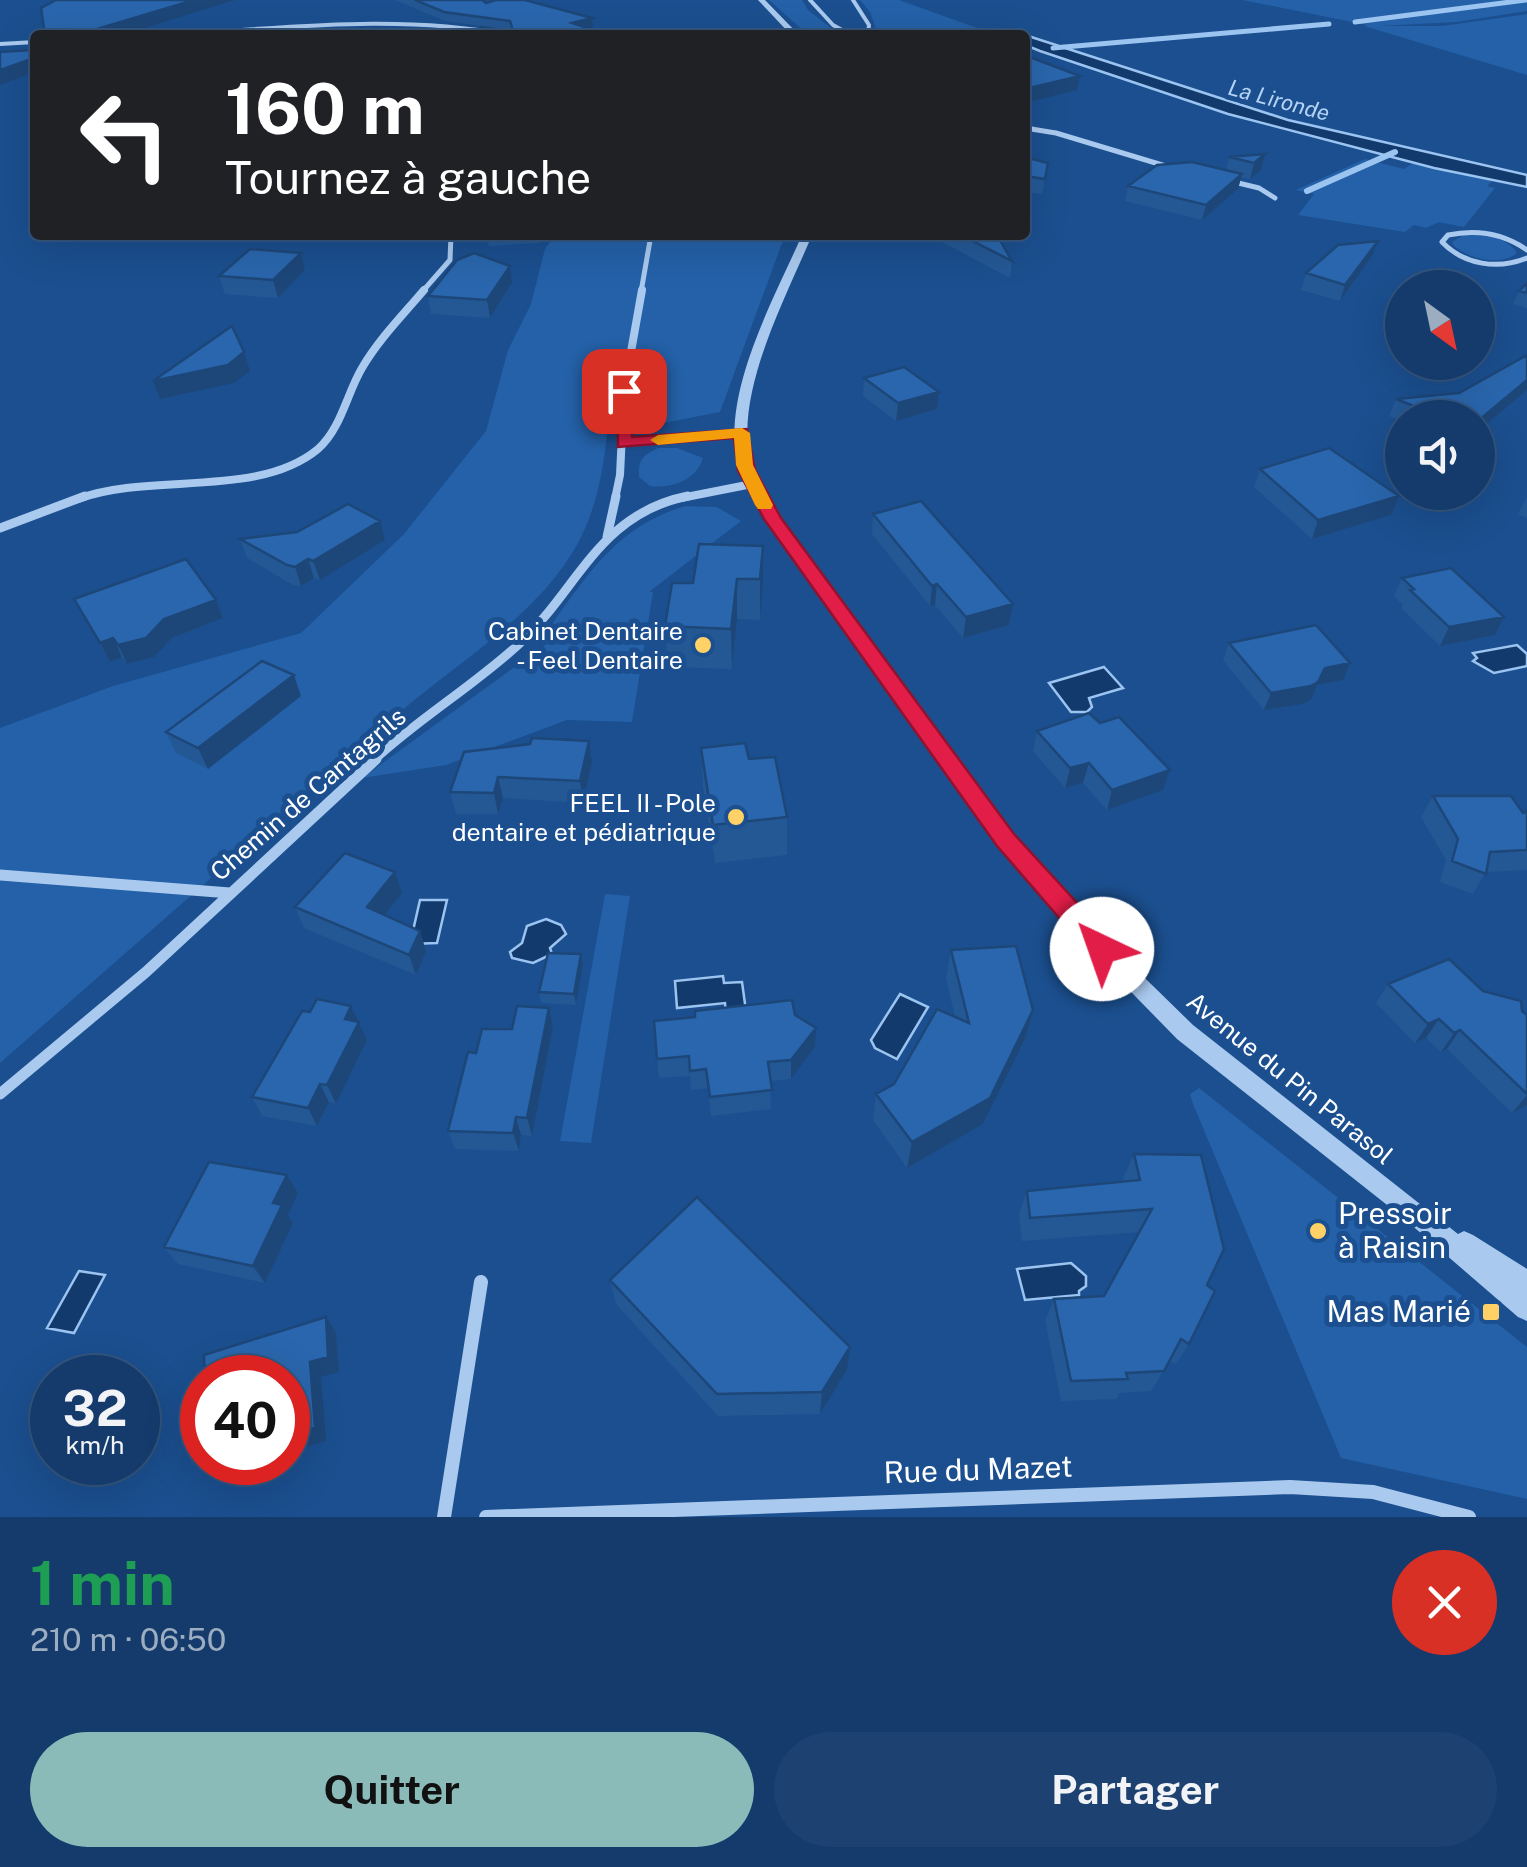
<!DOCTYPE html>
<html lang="fr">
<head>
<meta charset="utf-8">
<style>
  body { margin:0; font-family:"Public Sans",sans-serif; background:#1d4271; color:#f1f3f6; height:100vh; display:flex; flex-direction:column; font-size:38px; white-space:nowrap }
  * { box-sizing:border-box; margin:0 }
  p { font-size:32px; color:#9dadc1 }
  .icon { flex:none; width:55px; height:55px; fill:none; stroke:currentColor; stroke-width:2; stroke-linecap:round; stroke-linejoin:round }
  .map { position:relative; height:1517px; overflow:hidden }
  .drawer { display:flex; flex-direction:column; background:#143b6b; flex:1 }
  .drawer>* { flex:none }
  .guide { position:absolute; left:30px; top:30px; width:1000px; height:210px; border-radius:10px; box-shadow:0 10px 40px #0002,0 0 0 2px #33557e; background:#202124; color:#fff; overflow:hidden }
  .needle { width:65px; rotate:147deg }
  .buttons { position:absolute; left:1385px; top:270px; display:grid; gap:20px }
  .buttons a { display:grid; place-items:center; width:110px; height:110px; border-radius:50%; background:#143b6b; box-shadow:0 10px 40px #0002,0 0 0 2px #33557e; font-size:50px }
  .speed { position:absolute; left:30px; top:1355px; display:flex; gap:20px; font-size:50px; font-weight:700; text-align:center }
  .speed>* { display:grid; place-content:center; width:130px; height:130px; border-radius:50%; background:#143b6b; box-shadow:0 10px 40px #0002,0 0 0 2px #33557e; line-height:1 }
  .speed small { font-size:25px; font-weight:400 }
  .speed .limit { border:15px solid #d22; background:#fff; color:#111 }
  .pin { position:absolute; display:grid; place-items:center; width:85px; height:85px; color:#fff; margin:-42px; border-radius:20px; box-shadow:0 5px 15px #0006 }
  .me { position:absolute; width:110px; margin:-55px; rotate:318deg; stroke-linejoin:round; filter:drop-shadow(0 0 8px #0008) }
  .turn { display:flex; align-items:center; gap:35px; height:210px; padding:0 30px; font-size:45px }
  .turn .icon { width:130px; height:130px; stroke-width:2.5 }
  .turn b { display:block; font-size:70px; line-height:85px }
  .round { display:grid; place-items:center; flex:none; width:105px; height:105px; border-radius:52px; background:#1d4271 }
  .head { display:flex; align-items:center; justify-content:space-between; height:170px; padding:0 30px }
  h1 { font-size:60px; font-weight:700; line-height:75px; color:#1e9e55 }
  .action { display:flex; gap:20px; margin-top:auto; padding:20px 30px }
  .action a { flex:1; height:115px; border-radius:60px; background:#8bbbb9; color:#111; font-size:40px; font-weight:700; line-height:115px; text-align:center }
  .action a+a { background:#1d4271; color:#f1f3f6 }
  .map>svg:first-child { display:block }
  .green { fill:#2461a8 }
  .water { fill:#123a6d; stroke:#9cc4f0; stroke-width:2.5 }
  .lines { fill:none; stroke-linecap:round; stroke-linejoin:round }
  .stream-far1 { stroke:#9cc4f0; stroke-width:5 }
  .stream { stroke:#9cc4f0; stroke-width:6 }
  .minor-far5 { stroke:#a9c9ee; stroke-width:4 }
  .minor-far4 { stroke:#a9c9ee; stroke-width:5 }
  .minor-far3 { stroke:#a9c9ee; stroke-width:8 }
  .minor-far2 { stroke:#a9c9ee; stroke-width:9 }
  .minor-far1 { stroke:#a9c9ee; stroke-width:11 }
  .minor { stroke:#a9c9ee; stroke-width:14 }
  .tertiary { fill:#a9c9ee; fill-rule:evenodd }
  .wall { fill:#245895 }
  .shaded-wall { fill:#1d4779 }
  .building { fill:#2a66ad; stroke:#1d4779; stroke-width:2.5 }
  .route { fill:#e11d48; stroke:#92132f; stroke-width:2.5 }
  .slow { fill:#f59e0b }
  .poi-dot { fill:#ffd166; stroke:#1b4f8f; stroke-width:4 }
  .labels { text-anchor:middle; stroke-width:10; stroke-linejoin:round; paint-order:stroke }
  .far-water-label { font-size:22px; font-style:italic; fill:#b5d3f5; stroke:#1b4f8f }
  .poi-label { font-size:25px; fill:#fff; stroke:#1b4f8f; text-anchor:end }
  .street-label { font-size:25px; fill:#fff; stroke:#1b4f8f }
  .near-poi-label { font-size:30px; fill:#fff; stroke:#1b4f8f; text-anchor:start }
  .near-street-label { font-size:30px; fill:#fff; stroke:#1b4f8f }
</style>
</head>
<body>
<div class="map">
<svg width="1527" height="1517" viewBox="0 0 1527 1517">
  <rect width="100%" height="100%" fill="#1b4f8f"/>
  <path class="green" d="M769 0H802L808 10 840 35H808Z
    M860 0H899L994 34 878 35 870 12Z
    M1242 0H1527V11L1456 22 1380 26H1442L1527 14V75L1364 26 1367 25Z
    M1365 159 1404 169 1413 163 1492 181 1487 186 1495 188 1464 227 1439 222 1426 228 1414 225 1405 232 1298 215 1314 194 1296 190Z
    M555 235H785L720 412 607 434C603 473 596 509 578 543 539 615 458 662 398 714 265 830 133 947 0 1063V728L113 686 301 633 404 534 486 431 508 350 531 304 545 249Z
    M1462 236C1481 234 1506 236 1517 253 1500 267 1470 259 1454 246L1452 242Z
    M658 448H677L703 458C697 480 671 489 650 486L639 477C638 460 643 455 658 448Z
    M685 506 717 507 741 521 649 592H653L632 722 567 720 446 765 362 778 560 634 550 627C589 572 618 526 685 506Z
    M605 894 630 896 591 1143 560 1141Z
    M1199 1088 1527 1347V1499L1341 1458 1193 1104 1190 1094Z"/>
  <path class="water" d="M1025 35 1288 120 1527 175V187L1434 168 1228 114 1040 51 1025 45Z
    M1517 645 1527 654V666L1494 673 1473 661 1477 658 1473 653Z
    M1104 667 1123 688 1089 698 1092 707 1087 712H1071L1049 683Z
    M420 900H447L437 943 410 944Z
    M546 919 561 925 566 934 550 948 552 954 533 963 512 958 510 952 522 943 527 926Z
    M723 976 724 983 742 982 746 1011 726 1013 725 1003 677 1008 675 981Z
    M900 994 928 1007 897 1059 875 1048 871 1040Z
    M1071 1263 1086 1276V1286L1079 1291V1295L1025 1300 1017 1269Z
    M79 1271 105 1275 74 1333 47 1328Z"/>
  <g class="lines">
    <path class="stream-far1" d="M1355 22 1526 0
      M1053 48 1329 24"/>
    <path class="stream" d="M1307 191 1395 152"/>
    <path class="minor-far5" d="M810 0 833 25 851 35
      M853 0 869 25 868 35
      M164 35C277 29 396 13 508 35
      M0 44 35 42
      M1025 128 1034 129"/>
    <path class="minor-far4" d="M1025 128 1056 133 1169 167
      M1230 181 1259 188 1275 198
      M1527 250C1503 233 1477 229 1448 235L1442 242C1464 265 1498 270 1527 258
      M422 292 450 260 451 235
      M641 292 651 235"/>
    <path class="minor-far3" d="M624 443 741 433
      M78 499C150 472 258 499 318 449 341 429 347 393 362 368 379 339 403 315 424 290
      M615 499 620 475 624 391 642 290
      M676 499 752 484"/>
    <path class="minor-far2" d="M0 528 85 496
      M607 537 616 496
      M373 761C418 719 472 687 518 645 578 590 598 514 688 496"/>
    <path class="minor-far1" d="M0 875 230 893
      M0 1094 146 972 376 759"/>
    <path class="minor" d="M444 1517 481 1282
      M486 1517 1290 1487 1373 1492 1469 1517"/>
    <path class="tertiary" d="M758 0H765L799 35H791Z
      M802 235H812C786 298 733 394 751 463 756 483 769 500 779 518L1013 835 1109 943 1193 1025 1458 1234 1464 1231 1473 1235 1527 1269V1321L1518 1317 1401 1216 1177 1039 1095 955 999 845 766 519C755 501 743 484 738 464 720 394 775 297 802 235Z"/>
  </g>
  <path class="wall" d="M395 0H482L486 3 593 27 587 28 600 32 601 35H481L480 27 508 31 509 30 445 21Z
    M1265 154 1261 170 1250 179 1241 177 1238 189 1202 220 1125 201 1128 186 1226 170 1229 157Z
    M1025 157 1048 163 1042 194 1025 192Z
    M487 235H539V243L489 246Z
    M891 235H997L1012 261 1010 278 931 236 892 238Z
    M301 253 305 270 278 298 225 294 219 276Z
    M1372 256 1340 301 1301 290 1306 273Z
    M512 283 490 318 431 314 428 296Z
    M1527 283V308L1513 304 1519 291Z
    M864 378 939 392 937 409 896 421 863 396Z
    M1396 399 1478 418H1402V421L1389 416Z
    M1260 469 1391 515 1312 539 1254 487Z
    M1527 497V518L1518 514Z
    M873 514 1013 604 1009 625 963 638 935 605 930 606 872 534Z
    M240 539 385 540 320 580 314 578 301 586 293 585 247 558Z
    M763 546V586L760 620 737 619 732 669 668 667 665 626 693 583Z
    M1402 578 1504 617 1495 635 1440 646 1401 608 1403 605 1394 596Z
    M74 599 216 600 223 618 172 638 154 657 127 664 122 657 110 662Z
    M1229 643 1343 680 1317 685 1311 700 1303 704 1264 710 1223 660Z
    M301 696 208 769 176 753 166 732Z
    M1100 723 1170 770 1163 790 1107 810 1083 783 1065 788 1033 751 1037 731Z
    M589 741 592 762 583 803 503 798 498 814H456L450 792Z
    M701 748 749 759 787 817V855L715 863 703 787Z
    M1433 796 1523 813 1527 811V870L1486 872 1473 894 1440 882 1446 860 1421 817Z
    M402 893 384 915 420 931 426 952 416 975 304 928 295 907Z
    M951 950 1033 1010 1026 1037 983 1124 907 1168 873 1120 876 1094 894 1084 955 1017 946 978Z
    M583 965 576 1005 541 1003 539 992Z
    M1388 984 1483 991 1522 1011 1527 1015V1105L1512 1113 1447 1049 1441 1052 1426 1038 1415 1043 1376 1003Z
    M351 1006 367 1040 336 1104 329 1102 317 1126 262 1116 252 1097 310 1012Z
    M549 1008 553 1027 532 1136 521 1135 519 1151 455 1149 448 1131 476 1053 512 1029Z
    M795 1015 815 1047 791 1079 770 1081 771 1109 711 1116 708 1088 691 1090 690 1076 659 1078 657 1059Z
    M1134 1154 1207 1285 1189 1344 1176 1364 1170 1361 1151 1391 1119 1393 1116 1399 1061 1401 1045 1320 1054 1299 1104 1296 1140 1232 1022 1241 1019 1214 1027 1191 1124 1181 1123 1178Z
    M287 1175 298 1193 288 1215 293 1223 265 1283 178 1264 164 1247Z
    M610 1280 847 1370 820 1414 718 1416 616 1304Z"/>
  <path class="shaded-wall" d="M194 0H235L122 35H77Z
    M592 18 593 27 573 32 572 23Z
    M32 50 35 58V72L0 85V70Z
    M1080 76 1077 90 1025 103V89Z
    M1265 154 1261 170 1250 179 1254 163Z
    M1242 174 1238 189 1202 220 1206 205Z
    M1378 241 1372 256 1340 301 1345 285Z
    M301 253 305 270 278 298 273 280Z
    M510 266 512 283 490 318 487 300Z
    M244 352 250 371 234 383 160 399 153 381Z
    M1527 380V390L1478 431V421Z
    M939 392 937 409 896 421 898 403Z
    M1399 496 1391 515 1312 539 1318 520Z
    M380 521 385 540 320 580 313 561Z
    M763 546V586L760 620V579Z
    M308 559 314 578 301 586 295 567Z
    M737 579V619L732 669 731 629Z
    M937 584 935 605 930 606 932 586Z
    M216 600 223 618 172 638 154 657 127 664 118 645 164 619Z
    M1013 604 1009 625 963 638 966 617Z
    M1504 617 1495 635 1440 646 1449 627Z
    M113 638 122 657 110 662 100 643Z
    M1350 663 1343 680 1317 685 1311 700 1303 704 1264 710 1271 693 1325 668Z
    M294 675 301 696 208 769 198 748Z
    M589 741 592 762 583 803 580 781Z
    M1089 763 1083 783 1065 788 1070 768Z
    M1170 770 1163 790 1107 810 1112 790Z
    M498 777 503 798 498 814 494 793Z
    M395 872 402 893 375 927 367 907Z
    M420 931 426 952 416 975 409 955Z
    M581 954 583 965 576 1005 574 994Z
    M351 1006 367 1040 336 1104 327 1085 345 1019Z
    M549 1008 553 1027 532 1136 527 1118Z
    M1033 1010 1026 1037 983 1124 907 1168 912 1142Z
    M1439 1019 1426 1038 1415 1043 1428 1024Z
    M816 1028 815 1047 791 1079V1060Z
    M1460 1030 1447 1049 1441 1052 1454 1033Z
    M320 1084 329 1102 317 1126 308 1108Z
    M1527 1095V1105L1512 1113Z
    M516 1117 521 1135 519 1151 513 1133Z
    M287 1175 298 1193 288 1215 293 1223 265 1283 253 1266 273 1203Z
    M326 1317 336 1333 339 1372 321 1377 326 1441 288 1452V1435Z
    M850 1347 847 1370 820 1414 822 1392Z"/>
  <path class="building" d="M56 0H194L77 35H45L41 8Z
    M415 0H482L486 3 496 0H525L592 18 572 23 600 32 587 35H499L480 27 508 31 512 28 510 21 444 12Z
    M32 50 34 58 0 70V52Z
    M1025 56H1027L1080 76 1025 89Z
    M1265 154 1254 163 1229 157Z
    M1025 157 1048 163 1045 179 1025 176Z
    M1192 162 1242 174 1206 205 1128 186 1157 165Z
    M961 235H997L1012 261Z
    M1378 241 1345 285 1306 273 1338 245Z
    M250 249 301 253 273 280 219 276Z
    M474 253 510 266 487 300 428 296 457 260Z
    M1527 283V293L1519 291Z
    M232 326 244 352 228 365 153 381Z
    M1527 355V380L1478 421V418H1444L1396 399 1459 393Z
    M904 367 939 392 898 403 864 378Z
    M1329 448 1399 496 1318 520 1260 469Z
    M921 501 1013 604 966 617 937 584 932 586 873 514Z
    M348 504 380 521 313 561 308 559 295 567 287 565 240 539 297 532Z
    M699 544 763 546 760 579H737L731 629 665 626 672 583H693Z
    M186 559 216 600 164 619 146 638 118 645 113 638 100 643 74 599Z
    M1451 568 1504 617 1449 627 1410 590 1414 589 1402 578Z
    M1316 625 1350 663 1325 668 1318 682 1311 686 1271 693 1229 643Z
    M262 661 294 675 198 748 166 732Z
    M1089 713 1100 723 1119 717 1170 770 1112 790 1089 763 1070 768 1037 731Z
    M532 738 589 741 580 781 498 777 494 793 450 792 464 752 530 744Z
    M745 743 749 759 775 757 787 817 713 825 701 748Z
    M1433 796H1511L1523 813 1527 811V850L1490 852 1486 874 1452 861 1458 839Z
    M345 853 395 872 367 907 420 931 409 955 295 907Z
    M1016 946 1033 1010 990 1098 912 1142 876 1094 894 1084 937 1009 969 1023 951 950Z
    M548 953 581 954 574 994 539 992Z
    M1449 959 1483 991 1521 1001 1522 1011 1527 1015V1094L1460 1030 1454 1033 1439 1019 1428 1024 1388 984Z
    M317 999 351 1006 345 1019 359 1022 327 1085 320 1084 308 1108 252 1097 302 1011 310 1012Z
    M792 1000 795 1015 816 1028 791 1060 768 1062 772 1090 710 1097 706 1069 690 1071 689 1056 657 1059 654 1021 695 1017V1011Z
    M517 1006 549 1008 527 1118 516 1117 513 1133 448 1131 468 1052 476 1053 482 1029H512Z
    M1134 1154 1201 1155 1224 1249 1207 1285 1215 1291 1189 1344 1181 1339 1164 1371 1126 1373 1128 1379 1071 1381 1054 1299 1104 1296 1152 1209 1030 1218 1027 1191 1140 1180Z
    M209 1162 287 1175 273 1203 282 1205 253 1266 164 1247Z
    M697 1197 850 1347 822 1392 717 1394 610 1280Z
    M326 1317 328 1357 310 1362 315 1427 288 1435V1378H205L204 1355Z"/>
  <path class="route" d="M624 386 632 391V437L747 429 755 470 781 518 1014 834 1112 941 1115 949 1112 957 1102 960 1093 957 997 846 764 519 738 470 734 438 618 447 617 391Z"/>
  <path class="slow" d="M742 428 750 433 753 465 773 505 771 509H758L755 505 736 465 734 438 658 445 650 440 658 435Z"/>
  <g class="poi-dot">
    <circle cx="703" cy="645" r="10"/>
    <circle cx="736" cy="817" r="10"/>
    <circle cx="1318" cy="1231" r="10"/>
    <rect x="1481" y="1302" width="20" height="20" rx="5"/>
  </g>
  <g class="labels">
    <g class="far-water-label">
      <text transform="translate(1279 100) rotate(15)" y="8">La Lironde</text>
    </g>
    <g class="poi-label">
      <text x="683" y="640">Cabinet Dentaire<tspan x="683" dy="29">- Feel Dentaire</tspan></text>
      <text x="716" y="812">FEEL II - Pole<tspan x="716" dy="29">dentaire et pédiatrique</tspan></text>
    </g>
    <g class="street-label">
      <text transform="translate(308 794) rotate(-41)" y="9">Chemin de Cantagrils</text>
      <text transform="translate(1290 1078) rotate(39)" y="9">Avenue du Pin Parasol</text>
    </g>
    <g class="near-poi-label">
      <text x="1338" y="1224">Pressoir<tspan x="1338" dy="34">à Raisin</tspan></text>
      <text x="1471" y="1322" text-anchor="end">Mas Marié</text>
    </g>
    <g class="near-street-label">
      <text transform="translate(978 1470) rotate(-2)" y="10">Rue du Mazet</text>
    </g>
  </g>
</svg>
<div class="buttons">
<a><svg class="needle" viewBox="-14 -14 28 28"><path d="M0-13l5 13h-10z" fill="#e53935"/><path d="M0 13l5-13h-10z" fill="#9dadc1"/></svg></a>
<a><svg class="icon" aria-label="sound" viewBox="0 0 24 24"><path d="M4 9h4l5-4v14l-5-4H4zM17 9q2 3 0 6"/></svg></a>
</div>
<div class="speed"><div>32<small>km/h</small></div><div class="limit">40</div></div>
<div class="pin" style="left:624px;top:391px;background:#d93025"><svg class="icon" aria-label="arrive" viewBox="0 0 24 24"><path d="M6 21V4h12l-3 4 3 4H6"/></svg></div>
<svg class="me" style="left:1102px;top:949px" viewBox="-20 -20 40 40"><circle r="19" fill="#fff"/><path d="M0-13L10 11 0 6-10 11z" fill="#e11d48"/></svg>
<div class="guide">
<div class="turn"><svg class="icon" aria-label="left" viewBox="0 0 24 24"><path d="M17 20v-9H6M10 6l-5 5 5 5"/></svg><div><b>160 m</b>Tournez à gauche</div></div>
</div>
</div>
<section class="drawer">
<div class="head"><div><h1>1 min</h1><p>210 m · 06:50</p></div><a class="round" style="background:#d93025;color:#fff"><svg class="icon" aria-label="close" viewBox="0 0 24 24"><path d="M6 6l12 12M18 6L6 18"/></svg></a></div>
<div class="action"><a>Quitter</a><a>Partager</a></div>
</section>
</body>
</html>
